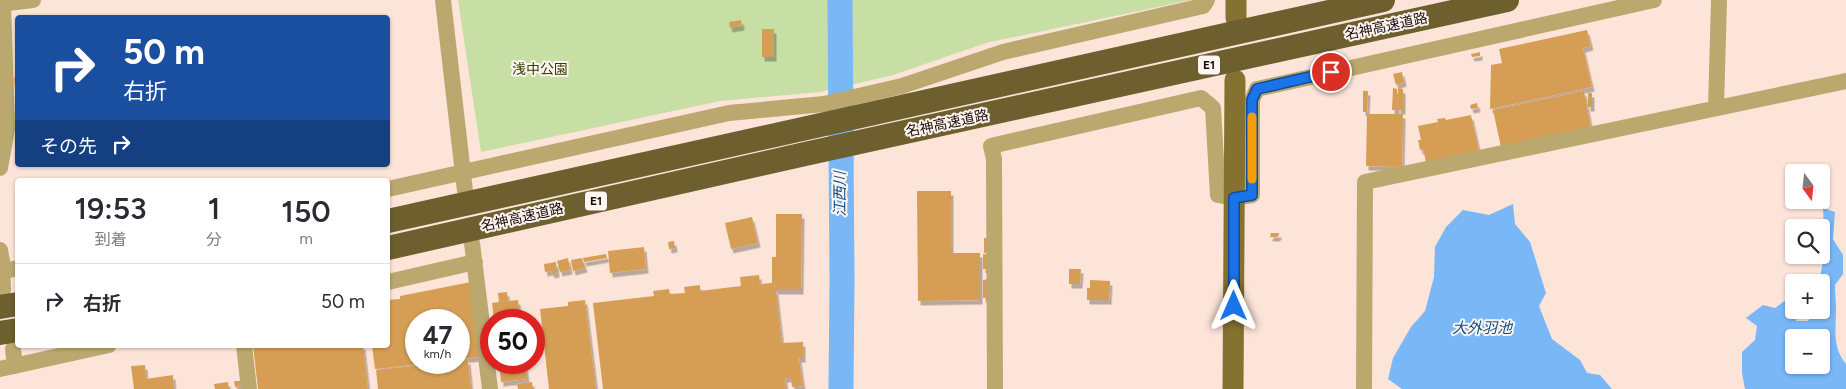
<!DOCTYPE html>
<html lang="ja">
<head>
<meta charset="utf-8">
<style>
  body { margin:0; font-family:Figtree,"Noto Sans JP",sans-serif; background:#f7f7f7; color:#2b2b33; height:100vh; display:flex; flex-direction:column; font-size:19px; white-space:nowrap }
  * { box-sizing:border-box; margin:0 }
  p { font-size:16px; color:#7c7c81 }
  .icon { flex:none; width:28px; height:28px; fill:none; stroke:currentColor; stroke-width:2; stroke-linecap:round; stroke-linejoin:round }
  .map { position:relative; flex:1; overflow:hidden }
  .sheet { position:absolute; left:15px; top:178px; width:375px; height:170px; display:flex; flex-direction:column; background:#fff; border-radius:5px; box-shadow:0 1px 4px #0004 }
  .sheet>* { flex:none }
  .top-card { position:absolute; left:15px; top:15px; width:375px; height:152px; border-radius:5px; box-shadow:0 1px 4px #0004; background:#1a4fa0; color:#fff; overflow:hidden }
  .needle { width:32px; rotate:165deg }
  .tools { position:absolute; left:1785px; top:164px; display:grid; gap:10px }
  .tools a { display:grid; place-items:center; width:45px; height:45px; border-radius:5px; background:#fff; box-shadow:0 1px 4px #0004; font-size:25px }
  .speed { position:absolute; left:405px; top:309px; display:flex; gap:10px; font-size:25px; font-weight:700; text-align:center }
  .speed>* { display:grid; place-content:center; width:65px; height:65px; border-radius:50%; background:#fff; box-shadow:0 1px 4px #0004; line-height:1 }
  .speed small { font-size:12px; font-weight:400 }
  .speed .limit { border:8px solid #d22; background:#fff; color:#111 }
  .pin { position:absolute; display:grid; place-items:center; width:42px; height:42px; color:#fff; margin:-21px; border:2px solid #fff; border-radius:50%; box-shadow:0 1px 5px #0007 }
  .me { position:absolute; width:55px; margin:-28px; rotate:0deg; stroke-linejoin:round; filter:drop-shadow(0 0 4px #0008) }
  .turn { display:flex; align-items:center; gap:18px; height:105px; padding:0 25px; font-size:22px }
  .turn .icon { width:65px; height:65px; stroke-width:2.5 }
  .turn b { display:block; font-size:35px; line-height:42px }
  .then { display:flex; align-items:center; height:48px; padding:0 25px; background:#0003; gap:10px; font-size:19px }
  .eta { display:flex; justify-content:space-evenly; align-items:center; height:85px; text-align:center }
  .eta b { font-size:30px; font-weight:600; line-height:35px }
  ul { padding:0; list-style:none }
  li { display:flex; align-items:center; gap:15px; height:75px; padding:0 25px; border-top:1px solid #e1e1e2 }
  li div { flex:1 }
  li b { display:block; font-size:19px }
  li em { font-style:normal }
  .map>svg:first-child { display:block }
  .green { fill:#c7dea5 }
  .water { fill:#79b7f7; fill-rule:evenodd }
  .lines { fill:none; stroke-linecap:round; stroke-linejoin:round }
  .river { stroke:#79b7f7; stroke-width:25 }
  .building { fill:#d69e54; filter:url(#shadow) }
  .minor { stroke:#baa86f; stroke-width:16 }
  .major { stroke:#867230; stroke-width:21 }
  .highway { stroke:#6e5f2f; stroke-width:24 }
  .route-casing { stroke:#114b97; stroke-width:12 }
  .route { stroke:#1a73e8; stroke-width:9 }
  .slow { stroke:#f59e0b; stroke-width:9 }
  .labels { text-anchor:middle; stroke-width:4; stroke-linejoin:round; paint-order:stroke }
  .shield { fill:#fef4f0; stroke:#5b524f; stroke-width:1 }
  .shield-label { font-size:12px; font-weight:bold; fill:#150d0a }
  .street-label { font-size:14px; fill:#150d0a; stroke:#fef4f0 }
  .park-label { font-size:14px; fill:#2e4001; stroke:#fef4f0 }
  .water-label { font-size:15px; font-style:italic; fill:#0b5089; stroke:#fef4f0 }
</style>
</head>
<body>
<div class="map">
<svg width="1846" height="389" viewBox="0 0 1846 389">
  <defs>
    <filter id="shadow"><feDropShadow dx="2.5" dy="4.5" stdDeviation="0" flood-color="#0004"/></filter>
  </defs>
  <rect width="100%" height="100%" fill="#fce4d9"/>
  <path class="green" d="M458 0H1191L986 43 893 75 820 92 720 101 481 152Z"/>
  <path class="water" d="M1513 204 1515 224 1530 242 1546 293 1539 306 1552 339 1580 360 1587 373 1600 375 1612 389H1402L1388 379 1393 358 1411 327 1425 311 1434 277 1435 247 1446 227 1463 210 1489 215Z
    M1823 208 1835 212 1833 239 1843 255V274L1835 285C1835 293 1836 301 1836 308 1836 329 1832 348 1846 364V389H1745L1742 373V352L1755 340 1757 326 1746 318 1763 305 1775 308 1790 297 1795 276 1798 282H1794V310H1800L1796 321H1808L1815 310H1821V282H1819L1825 251ZM1794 338H1821V365H1794Z"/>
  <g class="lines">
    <path class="river" d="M840 0 842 281 841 389"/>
  </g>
  <path class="building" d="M741 20 742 26 730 28 729 22Z
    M762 29H774V57H762Z
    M1587 30 1591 46 1583 48 1592 87 1490 109 1491 65 1502 63 1499 49Z
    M1480 52V56L1472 57 1471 54Z
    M1402 72 1404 82 1396 85 1393 74Z
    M14 78H18V97H16Z
    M1393 88 1397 89V110H1392Z
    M1398 88 1403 89V110H1398Z
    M1363 91H1368L1367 112H1363Z
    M1584 91 1591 128 1501 147 1493 110Z
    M1588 93H1592V107H1588Z
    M1477 103 1478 108 1471 109 1470 105Z
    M1367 114H1403L1402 167 1366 166Z
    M1471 115 1479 151 1426 162 1423 149 1420 150 1418 140H1421L1418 126 1438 122 1437 119 1445 118 1446 120Z
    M917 191H951V253H980V300L918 301Z
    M776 214H802L801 290H776L775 283 782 343 803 342V358H799L803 386 792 387 791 378H785L786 389H603L593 303 654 296 653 291 669 289 670 294 685 293 684 287 700 285V291L741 286 740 277 759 275 760 284 772 283V257H776Z
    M752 217 758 243 731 249 725 223Z
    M1271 233H1279V235L1277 237H1270Z
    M984 238H989V253H984Z
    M674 241 675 248 669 249 668 242Z
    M644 247 646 269 610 273 608 251Z
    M606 254 607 258 584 262 583 258Z
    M983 254 989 255V269H983Z
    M568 258 570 270 560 272 557 261Z
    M582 258 585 268 573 271 571 260Z
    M556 262 557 273 552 274 551 271 545 272 544 264Z
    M1069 269H1081L1080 284H1069Z
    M989 279 990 298H983V280Z
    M1090 280 1110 281 1109 300H1087V288H1090Z
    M471 282 480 357 459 359V320H416V362L421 364 375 369 372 345H388V300L400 299V296Z
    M507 292 508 301 518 300 520 320H494L492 303 499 302 498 293Z
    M585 300 596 389H549L540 309 568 306V302Z
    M253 345H363L368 389H258Z
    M468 360 471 389H378L376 370Z
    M499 362H525L527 379 501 382Z
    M145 365 146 379 173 375 174 389H134L131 366Z
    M234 381H240L241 386 235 387Z
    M228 382 229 389H215L214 384Z
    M532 382 533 389H518L517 384Z"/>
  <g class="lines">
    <path class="minor" d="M443 0 465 191
      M0 4 33 0
      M1716 108 1719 0
      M0 168 7 129 3 3
      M388 189 729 113 824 104 902 86 1003 52 1203 6 1207 0
      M472 243 490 389
      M0 250 2 261 3 290
      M0 272 18 268
      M388 282 475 262
      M244 345 249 389
      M13 349 15 366
      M0 369 109 345
      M995 389 994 159 991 146 1201 98 1213 108 1218 195 1234 198 1252 195V100L1257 89 1654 0
      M1364 389 1365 182 1846 81"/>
    <path class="major" d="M1236 0V18
      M1233 389 1235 80"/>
    <path class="highway" d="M388 221 1383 0
      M388 248 805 154 1507 0
      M0 307 18 304
      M0 333 18 330"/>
  </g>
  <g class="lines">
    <defs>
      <path id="route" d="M1234 306V198L1252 195V100L1257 89 1331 72"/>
    </defs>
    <use href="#route" class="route-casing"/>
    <use href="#route" class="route"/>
    <path class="slow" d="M1252 117V179"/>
  </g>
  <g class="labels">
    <g class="shield">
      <rect x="1198" y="55.5" width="22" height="19" rx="4"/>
      <rect x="585" y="191.5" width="22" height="19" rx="4"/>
    </g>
    <g class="shield-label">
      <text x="1209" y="69">E1</text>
      <text x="596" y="205">E1</text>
    </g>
    <g class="street-label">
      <text transform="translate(1386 26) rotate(-12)" y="5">名神高速道路</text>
      <text transform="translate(947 123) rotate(-12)" y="5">名神高速道路</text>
      <text transform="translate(522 217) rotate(-13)" y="5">名神高速道路</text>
    </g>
    <g class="park-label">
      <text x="540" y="74">浅中公園</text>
    </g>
    <g class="water-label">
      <text transform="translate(840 194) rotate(-90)" y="5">江西川</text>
      <text x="1482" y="333">大外羽池</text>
    </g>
  </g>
</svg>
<div class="tools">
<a><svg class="needle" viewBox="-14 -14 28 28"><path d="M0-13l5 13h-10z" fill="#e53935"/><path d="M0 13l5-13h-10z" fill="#7c7c81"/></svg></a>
<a><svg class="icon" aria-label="search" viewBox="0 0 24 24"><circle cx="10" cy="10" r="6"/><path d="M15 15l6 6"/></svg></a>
<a>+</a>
<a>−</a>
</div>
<div class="speed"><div>47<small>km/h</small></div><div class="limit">50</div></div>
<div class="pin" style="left:1331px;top:72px;background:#d93025"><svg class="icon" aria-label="arrive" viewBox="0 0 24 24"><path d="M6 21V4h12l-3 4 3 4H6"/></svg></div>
<svg class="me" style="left:1234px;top:306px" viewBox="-20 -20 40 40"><path d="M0-17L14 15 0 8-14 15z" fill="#1a73e8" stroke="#fff" stroke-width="4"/></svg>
<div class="top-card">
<div class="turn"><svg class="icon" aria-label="right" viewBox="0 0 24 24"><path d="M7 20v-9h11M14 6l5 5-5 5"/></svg><div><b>50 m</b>右折</div></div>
<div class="then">その先<svg class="icon" aria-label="right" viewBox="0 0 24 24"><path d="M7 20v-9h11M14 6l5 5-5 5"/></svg></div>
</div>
<section class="sheet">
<div class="eta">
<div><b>19:53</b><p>到着</p></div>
<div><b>1</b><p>分</p></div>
<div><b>150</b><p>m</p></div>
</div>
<ul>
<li><svg class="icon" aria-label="right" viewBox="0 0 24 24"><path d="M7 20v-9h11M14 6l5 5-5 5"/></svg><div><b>右折</b></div><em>50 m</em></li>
</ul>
</section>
</div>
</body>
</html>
